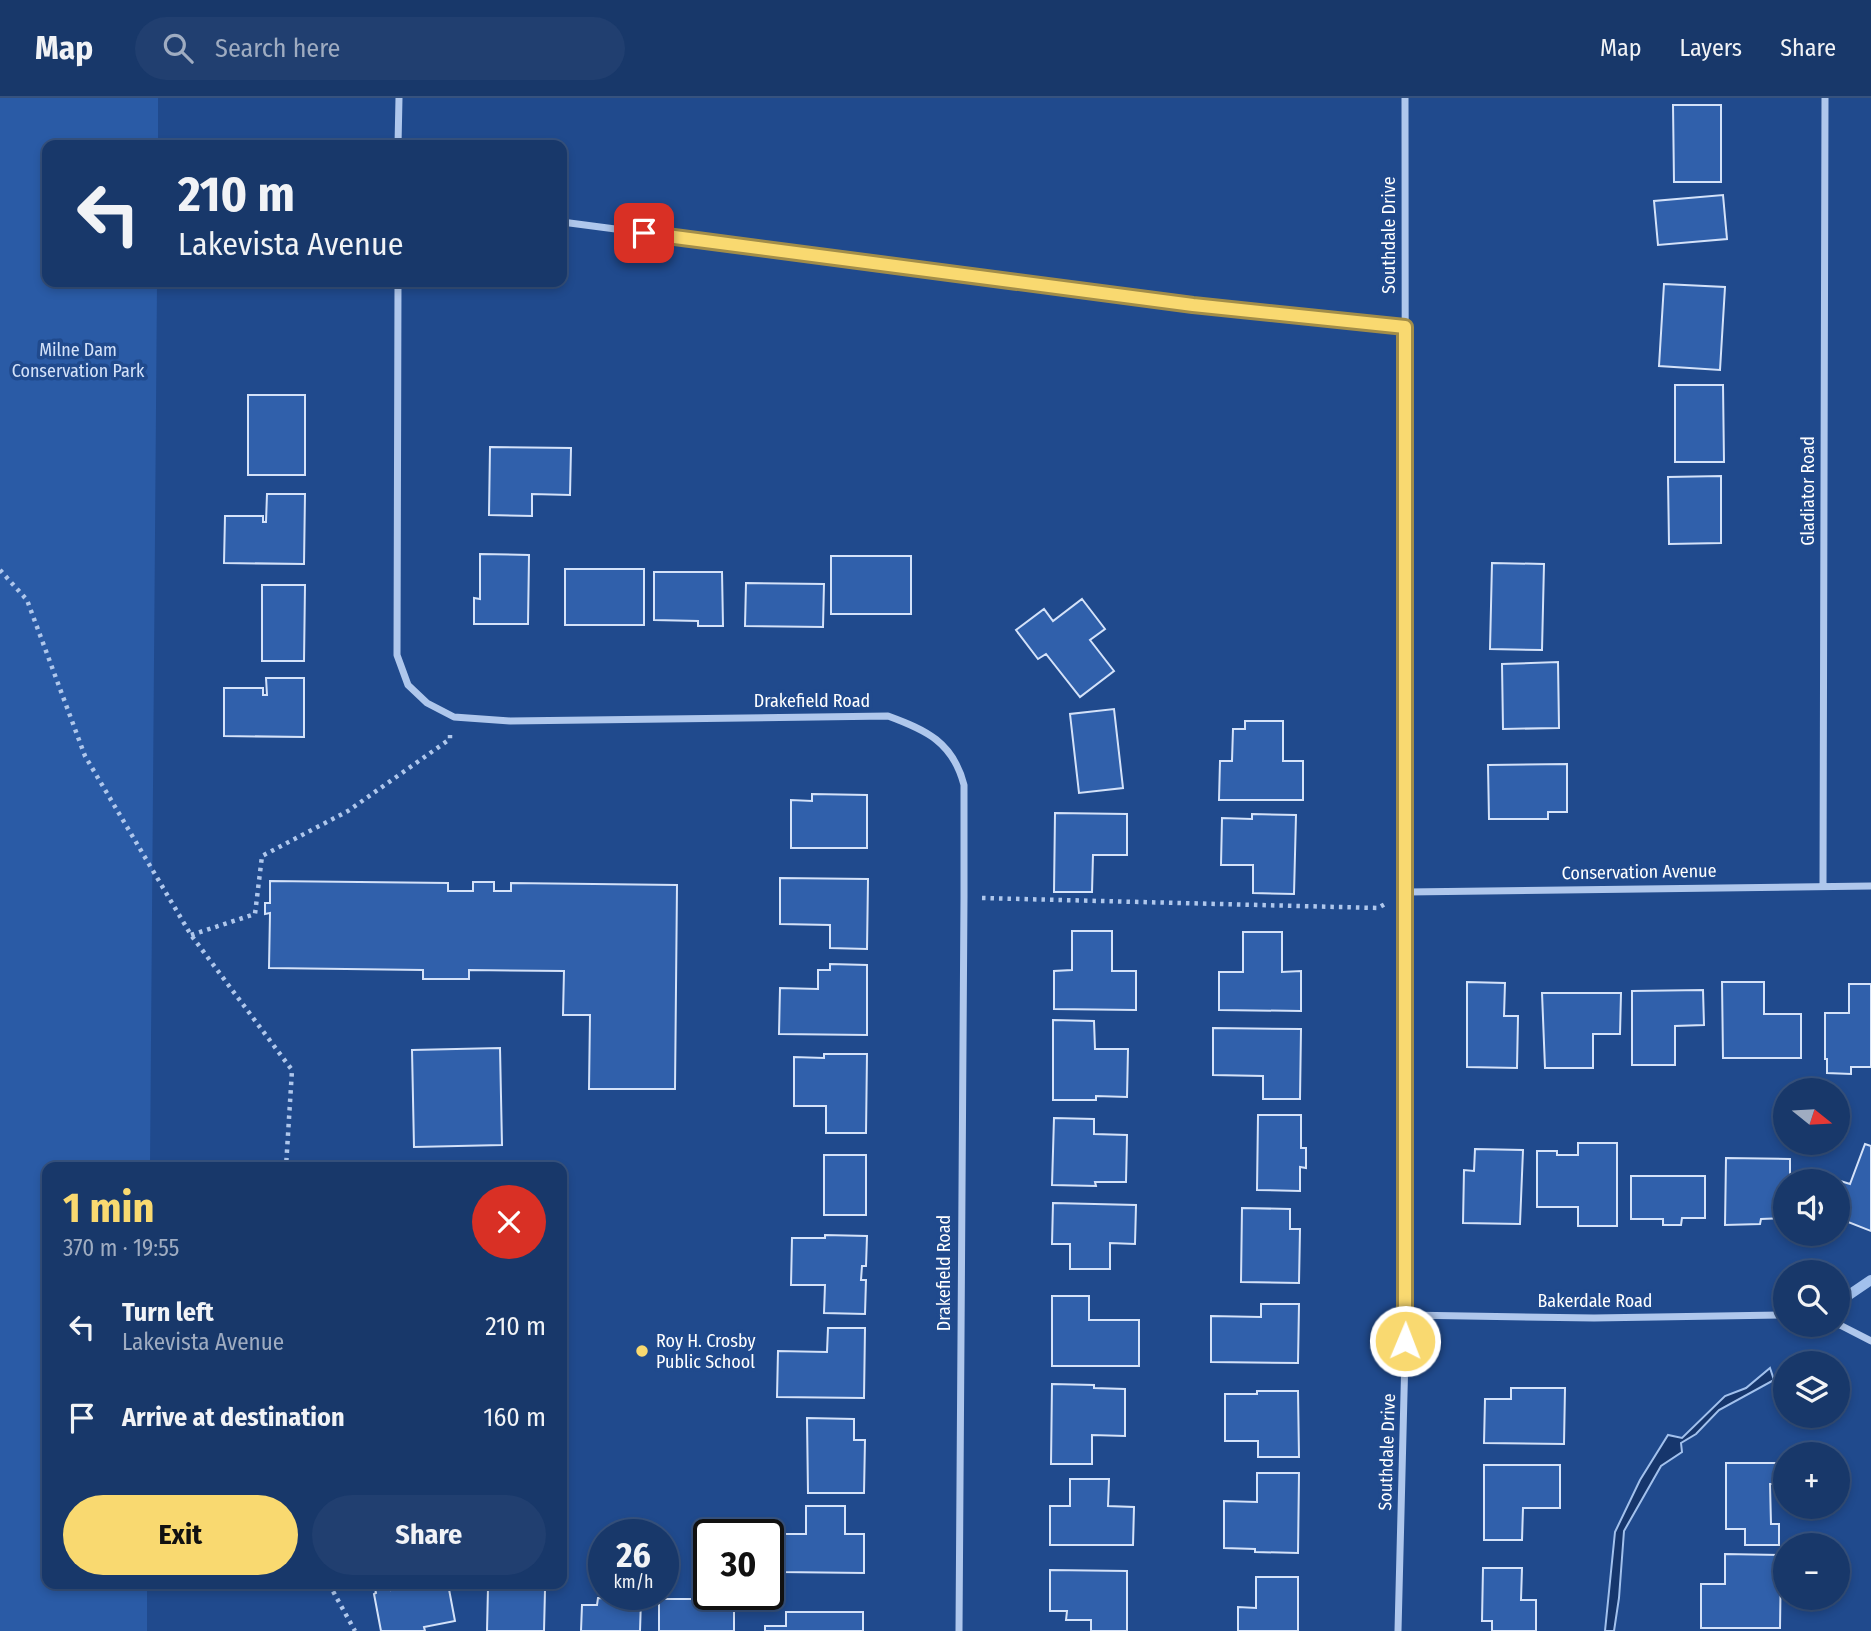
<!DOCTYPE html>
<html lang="en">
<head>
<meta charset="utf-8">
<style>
  body { margin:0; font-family:"Fira Sans Condensed",sans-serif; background:#213f70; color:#f1f3f6; height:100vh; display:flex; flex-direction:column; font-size:26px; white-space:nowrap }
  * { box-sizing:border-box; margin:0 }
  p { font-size:23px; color:#9facc1 }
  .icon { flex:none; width:38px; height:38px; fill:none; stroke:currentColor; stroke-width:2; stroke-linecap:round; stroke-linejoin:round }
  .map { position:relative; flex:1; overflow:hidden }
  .panel { position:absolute; left:42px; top:1064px; width:525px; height:427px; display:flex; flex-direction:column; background:#18386a; border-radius:14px; box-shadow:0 4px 10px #0003,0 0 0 2px #36527e }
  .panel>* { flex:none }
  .top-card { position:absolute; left:42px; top:42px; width:525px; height:147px; border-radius:14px; box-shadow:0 4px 10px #0003,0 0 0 2px #36527e; background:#18386a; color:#f1f3f6; overflow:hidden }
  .needle { width:46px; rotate:108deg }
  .fabs { position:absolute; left:1773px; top:980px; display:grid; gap:14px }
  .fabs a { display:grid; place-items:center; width:77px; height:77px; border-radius:50%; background:#18386a; box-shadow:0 4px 10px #0003,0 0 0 2px #36527e; font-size:35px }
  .speed { position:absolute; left:588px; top:1421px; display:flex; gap:14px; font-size:35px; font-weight:700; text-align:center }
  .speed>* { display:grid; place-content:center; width:91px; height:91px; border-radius:50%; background:#18386a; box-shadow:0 4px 10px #0003,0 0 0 2px #36527e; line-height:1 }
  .speed small { font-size:18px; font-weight:400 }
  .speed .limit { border:4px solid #111; border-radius:10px; background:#fff; color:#111 }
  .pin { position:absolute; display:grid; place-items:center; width:60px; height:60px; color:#fff; margin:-30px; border-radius:14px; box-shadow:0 4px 10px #0006 }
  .me { position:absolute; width:77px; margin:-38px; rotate:1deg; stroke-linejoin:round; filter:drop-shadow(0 0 5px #0008) }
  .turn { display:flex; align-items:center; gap:24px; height:147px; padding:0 21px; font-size:32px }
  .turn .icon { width:91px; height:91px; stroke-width:2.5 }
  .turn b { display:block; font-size:49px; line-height:60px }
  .round { display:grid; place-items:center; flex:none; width:74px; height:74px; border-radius:37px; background:#213f70 }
  .summary { display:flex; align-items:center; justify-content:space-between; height:119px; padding:0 21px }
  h1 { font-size:42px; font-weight:700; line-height:52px; color:#f9d970 }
  .cta { display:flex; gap:14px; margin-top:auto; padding:14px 21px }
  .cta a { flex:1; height:80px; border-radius:42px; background:#f9d970; color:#111; font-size:28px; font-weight:700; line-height:80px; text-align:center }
  .cta a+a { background:#213f70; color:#f1f3f6 }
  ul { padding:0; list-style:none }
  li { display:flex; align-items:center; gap:21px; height:91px; padding:0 21px }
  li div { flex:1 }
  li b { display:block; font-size:26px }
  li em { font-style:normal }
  header { display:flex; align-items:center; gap:42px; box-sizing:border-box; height:98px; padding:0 35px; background:#18386a; border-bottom:2px solid #36527e }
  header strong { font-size:33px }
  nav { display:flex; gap:38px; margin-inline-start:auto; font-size:24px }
  .search { width:490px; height:63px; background:#213f70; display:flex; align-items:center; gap:18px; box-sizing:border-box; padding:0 24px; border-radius:38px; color:#9facc1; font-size:26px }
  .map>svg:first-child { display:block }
  .green { fill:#2a5ba6 }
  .water { fill:#16366c; stroke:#a2c1ed; stroke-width:2 }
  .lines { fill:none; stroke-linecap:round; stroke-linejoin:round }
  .stream { stroke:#a2c1ed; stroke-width:10 }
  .building { fill:#3060ab; stroke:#d4e2f9; stroke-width:2 }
  .path { stroke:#afc7ec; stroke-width:4.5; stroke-dasharray:3.5 5; stroke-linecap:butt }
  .minor { stroke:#afc7ec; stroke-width:7 }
  .route-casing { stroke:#a28d49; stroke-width:18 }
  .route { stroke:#f9d970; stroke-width:12 }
  .poi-dot { fill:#f9d970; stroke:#204a8d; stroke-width:2.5 }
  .labels { text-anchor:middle; stroke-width:7; stroke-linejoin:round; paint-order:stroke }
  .street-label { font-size:18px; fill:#fff; stroke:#204a8d }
  .park-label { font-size:18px; fill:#d4e2f9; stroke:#204a8d }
  .poi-label { font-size:18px; fill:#fff; stroke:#204a8d; text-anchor:start }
</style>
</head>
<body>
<header>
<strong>Map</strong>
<div class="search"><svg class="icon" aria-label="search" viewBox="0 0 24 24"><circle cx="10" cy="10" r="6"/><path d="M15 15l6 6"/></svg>Search here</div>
<nav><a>Map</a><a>Layers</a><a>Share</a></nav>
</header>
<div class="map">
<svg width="1871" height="1533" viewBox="0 0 1871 1533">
  <rect width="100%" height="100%" fill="#204a8d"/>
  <path class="green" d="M0 0H158V47H47V184H157L150 1069H47V1486H147V1533H0Z"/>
  <path class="water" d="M1770 1270 1774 1282 1719 1312 1696 1336 1681 1345 1682 1354 1661 1368 1624 1433 1619 1500 1614 1533H1605L1615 1434 1640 1382 1668 1337 1682 1340 1725 1298 1746 1290Z"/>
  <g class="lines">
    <path class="stream" d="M1840 1203 1871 1182"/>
  </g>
  <path class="building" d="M1673 7H1721V84H1674Z
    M1723 97 1727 141 1658 147 1654 103Z
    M1664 186 1725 189 1720 272 1659 268Z
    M1675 287H1723L1724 364H1675Z
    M248 297H305V377H248Z
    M490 349 571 350 570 397 532 396V418L489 417Z
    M1721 378V445L1669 446 1668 379Z
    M267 396H305L304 466 224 465 225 418H263V424H266Z
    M480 456 529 457 528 526H474V500L480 501Z
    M831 458H911V516H831Z
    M1492 465 1544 466 1542 552 1490 551Z
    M565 471H644V527H565Z
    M654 474H722L723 528H698V523L654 522Z
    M746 485 824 486 823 529 745 528Z
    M262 487H305L304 563H262Z
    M1082 501 1105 531 1090 542 1114 573 1080 599 1046 556 1038 561 1016 532 1044 511 1053 523Z
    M1558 564 1559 630 1503 631 1502 566Z
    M266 580H304V639L224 638V590H263V597H267Z
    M1114 611 1123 690 1079 695 1070 616Z
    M1245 623H1283V663H1303V702H1219L1220 663H1232L1233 631H1245Z
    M1567 666V714H1548V721H1489L1488 667Z
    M812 696 867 697V750H791V702L812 703Z
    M1055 715 1127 716V757H1093L1092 794H1054Z
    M1252 716 1296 717 1294 796 1253 795V767H1221L1222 720 1252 721Z
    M780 780 868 781 867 851 830 850V827L780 826Z
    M270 783 448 785V793H473V784H494V793H511V785L677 787 675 991H589L590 917H563L564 873 469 872V881H423V872L269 870 270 815 265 816V805H270Z
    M1072 833H1112V873H1136V912L1054 911V873L1072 872Z
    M1243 834H1282V874L1301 873V913L1219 912V874H1243Z
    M830 866 867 867V937L779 936 780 890 818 891V872H830Z
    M1467 884 1505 885 1504 918H1518L1517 970 1467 969Z
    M1722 884H1764V916H1801V960H1723Z
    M1849 886H1871V969H1851V976L1827 975V961H1825V915H1849Z
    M1703 892 1704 927 1675 928V967H1632V893Z
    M1542 895H1621L1620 936H1593V970H1545Z
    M1053 922 1094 923 1095 951H1128L1127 999 1096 998V1002H1053Z
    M1213 930 1301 931 1300 1001H1263V978L1213 977Z
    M500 950 502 1047 414 1049 412 952Z
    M824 956H867L866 1035H826V1008H794V959L824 960Z
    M1258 1017H1301V1050H1306V1070L1300 1069V1093L1257 1092Z
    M1054 1020 1094 1021V1036L1127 1037 1126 1084H1095L1096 1088 1052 1087Z
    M1578 1045H1617V1128H1578V1109H1537V1053H1557V1057H1578Z
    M1865 1046 1871 1048V1133L1838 1120V1083H1833L1834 1081 1850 1086Z
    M1475 1051 1523 1052 1520 1126 1463 1125 1464 1072 1474 1073Z
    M824 1057H866V1117H824Z
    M1726 1060 1790 1061V1083H1785V1120L1761 1121 1760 1126 1725 1127Z
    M1631 1078H1705V1120H1682L1681 1127H1663V1121H1631Z
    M1053 1105 1136 1107 1135 1146 1110 1145V1171H1070V1146H1052Z
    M1242 1110 1290 1111V1131H1300L1299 1185 1241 1184Z
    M825 1137 867 1138 866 1168H862L861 1182H866L865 1216 824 1215 825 1187H791L792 1140H825Z
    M1052 1198H1089V1222H1139V1268H1052Z
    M1261 1206H1299L1298 1265 1211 1264V1218L1261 1219Z
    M828 1230H865L864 1300 777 1299 778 1253 827 1254Z
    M1052 1286 1094 1287V1290L1125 1291V1338L1092 1337V1366H1051Z
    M1511 1290H1565L1564 1346 1484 1345 1485 1301H1511Z
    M1257 1293H1298L1299 1359H1258V1343H1225V1296H1257Z
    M807 1320 854 1321V1342H865L864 1395H808Z
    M1726 1365H1780V1386H1770L1771 1426H1779V1447H1745V1431H1726Z
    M1484 1367H1560V1410H1523L1522 1442H1484Z
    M1257 1375H1299L1298 1455 1255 1454V1451L1224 1450V1403L1257 1404Z
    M1070 1381H1109L1108 1408 1134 1409 1133 1447H1050V1408H1070Z
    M806 1408H845V1436H864V1475L780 1474 781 1436H806Z
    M1725 1456 1781 1457 1780 1530H1701V1486H1725Z
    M1483 1470H1522L1521 1502H1536V1533H1492V1523H1482Z
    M1050 1472 1127 1473V1533H1091V1522H1066L1067 1513H1050Z
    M703 1477H709V1496H734V1533H659V1501H702Z
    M1256 1479H1298V1533H1238V1509L1256 1510Z
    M374 1486H390L391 1492 426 1486H448L455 1523 424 1529 425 1533H381L374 1496 376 1495Z
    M488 1490 545 1492 544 1533H487Z
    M598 1500 641 1501 640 1533H581L582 1507H597Z
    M786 1514H863V1533H765V1528H786Z"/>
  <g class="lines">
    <path class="path" d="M0 472 27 502 85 658 191 837 292 972 286 1069
      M982 800 1378 810 1385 806
      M191 837 255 816 262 758 348 713 450 641V637
      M329 1486 355 1533"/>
    <path class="minor" d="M398 47 399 0
      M562 124 1193 207 1405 228
      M398 184 397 557 408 587 427 605 454 619 510 623 888 618C926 632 953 644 964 687V799L959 1533
      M1823 787 1825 0
      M1407 794 1871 788
      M1406 1217 1594 1220 1785 1217
      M1838 1226 1871 1243
      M1398 1533 1406 1217 1405 0"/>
  </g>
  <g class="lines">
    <defs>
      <path id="route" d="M644 135 1193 207 1405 229V1243"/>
    </defs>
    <use href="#route" class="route-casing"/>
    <use href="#route" class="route"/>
  </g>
  <circle class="poi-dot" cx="642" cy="1253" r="7"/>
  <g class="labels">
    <g class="street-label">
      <text transform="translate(1389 137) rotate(-90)" y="6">Southdale Drive</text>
      <text transform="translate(1808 393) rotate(-90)" y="6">Gladiator Road</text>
      <text x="812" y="609">Drakefield Road</text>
      <text transform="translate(1639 774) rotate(-1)" y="6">Conservation Avenue</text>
      <text transform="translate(944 1175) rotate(-90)" y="6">Drakefield Road</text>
      <text x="1595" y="1209">Bakerdale Road</text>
      <text transform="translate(1387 1354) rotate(-88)" y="6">Southdale Drive</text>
    </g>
    <g class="park-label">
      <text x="78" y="258">Milne Dam<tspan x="78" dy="21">Conservation Park</tspan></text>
    </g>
    <g class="poi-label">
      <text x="656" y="1249">Roy H. Crosby<tspan x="656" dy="21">Public School</tspan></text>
    </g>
  </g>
</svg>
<div class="fabs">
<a><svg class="needle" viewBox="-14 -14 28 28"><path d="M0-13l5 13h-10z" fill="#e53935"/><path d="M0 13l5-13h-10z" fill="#9facc1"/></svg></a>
<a><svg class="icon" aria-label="sound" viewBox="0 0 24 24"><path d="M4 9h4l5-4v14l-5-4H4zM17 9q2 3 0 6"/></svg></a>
<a><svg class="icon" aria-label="search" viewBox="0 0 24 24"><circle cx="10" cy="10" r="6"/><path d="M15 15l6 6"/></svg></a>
<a><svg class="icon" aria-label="layers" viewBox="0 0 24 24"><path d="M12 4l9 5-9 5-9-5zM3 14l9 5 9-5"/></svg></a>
<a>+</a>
<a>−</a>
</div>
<div class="speed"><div>26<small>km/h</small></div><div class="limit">30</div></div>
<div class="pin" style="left:644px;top:135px;background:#d93025"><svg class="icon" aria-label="arrive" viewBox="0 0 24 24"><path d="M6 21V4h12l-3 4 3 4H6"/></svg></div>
<svg class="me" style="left:1405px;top:1243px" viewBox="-20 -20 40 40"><circle r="17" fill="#f9d970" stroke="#fff" stroke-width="3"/><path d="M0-11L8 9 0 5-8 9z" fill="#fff"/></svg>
<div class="top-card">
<div class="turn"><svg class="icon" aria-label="left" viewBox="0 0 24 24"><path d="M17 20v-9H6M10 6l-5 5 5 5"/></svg><div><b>210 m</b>Lakevista Avenue</div></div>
</div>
<section class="panel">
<div class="summary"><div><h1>1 min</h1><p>370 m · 19:55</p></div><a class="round" style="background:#d93025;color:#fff"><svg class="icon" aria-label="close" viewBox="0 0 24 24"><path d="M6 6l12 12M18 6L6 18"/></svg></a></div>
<ul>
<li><svg class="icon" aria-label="left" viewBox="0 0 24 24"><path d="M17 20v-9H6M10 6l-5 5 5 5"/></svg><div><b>Turn left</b><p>Lakevista Avenue</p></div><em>210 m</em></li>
<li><svg class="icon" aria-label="arrive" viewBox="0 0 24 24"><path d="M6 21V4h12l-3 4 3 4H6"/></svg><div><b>Arrive at destination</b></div><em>160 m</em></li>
</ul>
<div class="cta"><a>Exit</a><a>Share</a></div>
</section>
</div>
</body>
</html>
